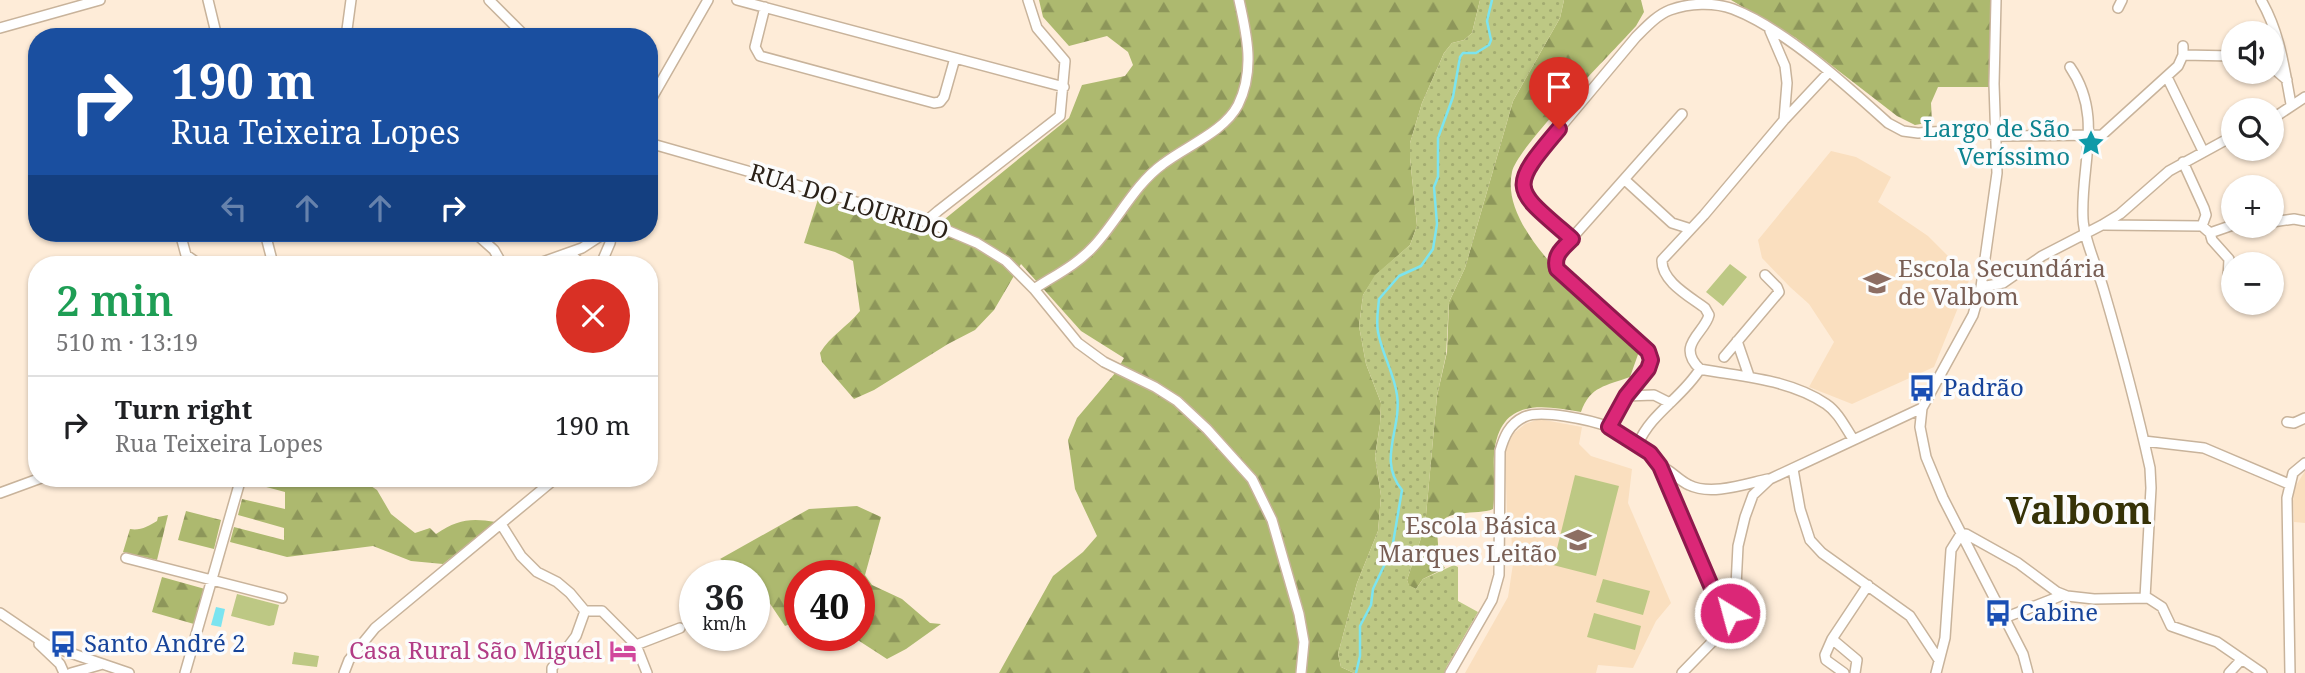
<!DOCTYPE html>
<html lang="en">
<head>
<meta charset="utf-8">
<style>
  body { margin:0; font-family:"Noto Serif",serif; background:#f2f2f2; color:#202124; height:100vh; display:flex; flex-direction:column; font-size:26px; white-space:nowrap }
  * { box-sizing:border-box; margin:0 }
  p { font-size:23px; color:#757577 }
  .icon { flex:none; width:38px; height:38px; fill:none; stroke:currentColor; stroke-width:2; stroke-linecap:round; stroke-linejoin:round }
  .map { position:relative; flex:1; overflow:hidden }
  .sheet { position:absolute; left:28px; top:256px; width:630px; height:231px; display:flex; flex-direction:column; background:#fff; border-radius:28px; box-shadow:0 2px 5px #0004 }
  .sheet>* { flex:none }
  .guide { position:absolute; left:28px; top:28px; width:630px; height:214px; border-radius:28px; box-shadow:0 2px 5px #0004; background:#1a4fa0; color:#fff; overflow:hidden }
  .buttons { position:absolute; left:2221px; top:21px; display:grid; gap:14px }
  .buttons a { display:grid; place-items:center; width:63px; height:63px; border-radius:50%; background:#fff; box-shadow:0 2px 5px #0004; font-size:35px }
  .speed { position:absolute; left:679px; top:560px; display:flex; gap:14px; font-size:35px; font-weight:700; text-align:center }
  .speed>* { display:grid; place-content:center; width:91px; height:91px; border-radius:50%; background:#fff; box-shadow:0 2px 5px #0004; line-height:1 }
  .speed small { font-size:18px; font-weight:400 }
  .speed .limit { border:10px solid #d22; background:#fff; color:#111 }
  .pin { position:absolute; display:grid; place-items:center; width:60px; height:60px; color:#fff; margin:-72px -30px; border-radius:50% 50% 50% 0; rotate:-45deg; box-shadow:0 0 7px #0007 }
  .pin .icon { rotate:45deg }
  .me { position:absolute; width:77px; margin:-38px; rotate:323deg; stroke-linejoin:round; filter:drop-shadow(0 0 5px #0008) }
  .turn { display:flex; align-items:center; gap:24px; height:147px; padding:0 28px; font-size:32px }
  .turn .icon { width:91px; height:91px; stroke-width:2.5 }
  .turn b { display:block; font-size:49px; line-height:60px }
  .lanes { display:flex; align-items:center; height:66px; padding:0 28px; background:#0003; justify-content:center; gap:35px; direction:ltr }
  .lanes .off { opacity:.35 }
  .round { display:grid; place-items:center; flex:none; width:74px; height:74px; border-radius:37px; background:#f2f2f2 }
  .head { display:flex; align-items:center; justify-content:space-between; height:119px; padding:0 28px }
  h1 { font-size:42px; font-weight:600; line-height:52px; color:#1e9e55 }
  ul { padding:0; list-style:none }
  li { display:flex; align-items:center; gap:21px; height:98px; padding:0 28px; border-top:2px solid #e0e0e0 }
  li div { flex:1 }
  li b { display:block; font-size:26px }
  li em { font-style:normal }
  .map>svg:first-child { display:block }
  .built { fill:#fadfbf }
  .grass { fill:#bdc884 }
  .forest { fill:url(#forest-firs) }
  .park { fill:url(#park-dots) }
  .water { fill:#7be4f0 }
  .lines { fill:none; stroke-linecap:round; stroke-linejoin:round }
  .stream { stroke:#7be4f0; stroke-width:2.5 }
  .minor-casing { stroke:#c8b39b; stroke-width:12 }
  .minor { stroke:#fff; stroke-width:9 }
  .route-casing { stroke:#8e194d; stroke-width:18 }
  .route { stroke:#db2777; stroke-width:12 }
  .labels { text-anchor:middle; stroke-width:7; stroke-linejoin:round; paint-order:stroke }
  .culture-label { font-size:24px; fill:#0d838f; stroke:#fcfcfc; text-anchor:end }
  .street-label { font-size:24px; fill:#2b2219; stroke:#fcfcfc }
  .education-label { font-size:24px; fill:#785e54; stroke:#fcfcfc; text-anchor:start }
  .transit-label { font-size:24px; fill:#164399; stroke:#fcfcfc; text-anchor:start }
  .hotel-label { font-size:24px; fill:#b23c85; stroke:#fcfcfc; text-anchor:end }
  .town-label { font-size:38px; font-weight:bold; fill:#363207; stroke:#fcfcfc }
</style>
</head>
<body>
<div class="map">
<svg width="2305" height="673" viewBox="0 0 2305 673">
  <defs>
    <pattern id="forest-firs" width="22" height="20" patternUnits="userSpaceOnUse" patternTransform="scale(1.75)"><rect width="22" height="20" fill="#adb96f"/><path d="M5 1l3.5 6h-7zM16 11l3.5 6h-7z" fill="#8d965a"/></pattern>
    <pattern id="park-dots" width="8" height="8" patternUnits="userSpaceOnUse" patternTransform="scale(1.75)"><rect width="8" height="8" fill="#bdc884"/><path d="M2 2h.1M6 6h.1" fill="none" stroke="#a3ac71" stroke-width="1.8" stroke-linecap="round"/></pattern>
  </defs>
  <rect width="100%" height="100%" fill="#feecd8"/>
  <path class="built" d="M1831 151 1856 157 1891 177 1878 202 1928 236 1970 278 1934 367 1852 404 1809 387 1834 342 1809 304 1790 287 1762 258 1758 240Z
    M1539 419 1582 427 1579 444 1591 456 1632 469 1628 503 1671 603 1656 621 1633 668 1598 665 1596 673H1465L1508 597 1513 564 1510 515H1507L1505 451 1513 434 1525 424Z
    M2305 471V523L2294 522 2293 501 2295 487Z"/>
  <path class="grass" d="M1730 264 1747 277 1723 306 1706 292Z
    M1575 475 1619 486 1596 576 1553 565Z
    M1603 579 1650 591 1643 615 1596 602Z
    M237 594 279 605 274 625 269 626 231 616Z
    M1594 613 1641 626 1635 650 1587 637Z
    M294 652 319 656 317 667 292 664Z"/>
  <path class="forest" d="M1039 0H1480L1472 33 1464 40 1452 43 1444 53 1422 103 1410 143V158L1417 226 1410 245 1376 275 1363 295 1359 326 1366 364 1381 403 1380 424 1375 456 1381 496 1378 531 1357 583 1338 654 1341 667 1354 673H999L1053 576 1083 552 1097 536 1075 489 1068 440 1077 418 1116 372 1124 358 1081 331 1021 264 994 310 975 330 948 344 874 390 854 399 822 362 820 353C830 336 847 327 860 311L853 261 835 252 804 243 818 199 935 227 1069 118 1082 85 1125 76 1133 65 1128 52 1107 36 1069 46 1043 17Z
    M1564 0H1641L1644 12 1636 26C1614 51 1517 147 1512 172 1498 234 1600 310 1641 346L1630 377C1606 386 1590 386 1581 412 1540 405 1500 398 1494 454 1493 472 1496 490 1493 509 1477 516 1443 507 1438 529 1436 538 1440 545 1437 557L1445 568 1423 579 1416 589 1409 586 1407 580 1425 526 1437 396 1447 352 1449 302 1465 268 1513 101 1560 18Z
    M1731 0H1990L1992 87H1938L1931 103 1932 122 1915 125 1897 116 1796 38Z
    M248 478H359L377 490 391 514 415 533 430 528 436 534C458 519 471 518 496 522L443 564 411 561 373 546 287 557 230 542 234 527 284 540V528L238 515 242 499 285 509V492L247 482Z
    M857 506 881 517 865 575 872 585 902 599 930 623 941 624 906 649 887 659 850 635H859V576H800V620L785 626 754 580V576H749L720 559 809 509Z
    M186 511 221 520 214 549 178 540Z
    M168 515 157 560 123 552 130 529C140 531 149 526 157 521L158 517Z
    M162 577 205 589 194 624 152 612Z"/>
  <path class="park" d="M1480 0H1564L1560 18 1513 101 1465 268 1449 302 1446 355 1437 396 1425 526 1407 580 1409 585 1416 589 1423 579 1454 565 1458 567V601L1478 612 1446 668V673H1354L1341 667 1338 654 1357 583 1378 531 1381 496 1375 456 1380 424 1381 403 1366 364 1359 326 1363 295 1375 275 1410 245 1417 226 1410 158V143L1422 103 1444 53 1452 43 1464 40 1472 33Z"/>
  <path class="water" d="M216 607 225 609 221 627 211 625Z"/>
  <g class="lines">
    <path class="stream" d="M1356 673 1360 656V626L1371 605 1373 589 1392 549 1402 490C1377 460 1402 429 1397 395 1394 373 1382 354 1378 332 1376 321 1378 310 1379 299L1399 276 1421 266 1433 249 1437 224 1434 187 1438 177V138L1453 97 1460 57 1463 53H1476L1489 45 1491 40 1487 21 1492 0"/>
    <defs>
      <path id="minor" d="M208 0 217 37
        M489 0 526 37
        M737 0 1064 87
        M1996 0 1994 84 1997 173 1981 287 1973 315 1922 408 1920 427 1926 457 1943 498 2023 654 2028 673
        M2261 0C2280 33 2284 67 2291 104
        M765 7 755 47 760 56 934 103 940 102 944 97 955 58
        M2118 8 2122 0
        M0 28 100 0
        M346 37 351 0
        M2183 55 2233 56
        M2070 67C2104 116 2080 166 2083 219 2084 240 2098 269 2104 291 2121 349 2137 409 2150 468L2151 488 2145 598
        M2272 67 2287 80
        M2167 77 2203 151
        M649 103 708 0
        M1785 119 1829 72
        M2272 119 2305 97
        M649 143 930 223 977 243 1006 261 1034 289 1078 343 1104 362 1155 387 1177 401 1207 429 1252 479 1272 520 1299 614 1304 642 1301 673
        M2183 162 2204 208 2206 215 2202 226
        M1625 180 1672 223 1691 229
        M2272 222 2294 219 2305 221
        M930 223 931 217 938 211 1060 116 1065 61 1037 28 1028 0
        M2104 225 2202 226 2210 233 2233 225
        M180 233 186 255 199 264
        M265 233 273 264
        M475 233 494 250 502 264
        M2210 233 2212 240 2229 259 2228 278
        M1572 238 1682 114
        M570 254 582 264
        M255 264 272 260
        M537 264 582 248 605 233
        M601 264 610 243 612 233
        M1981 287 2003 283 2042 256 2102 225 2120 214 2169 171 2233 136
        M1034 289C1054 276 1078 264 1094 246 1118 220 1134 185 1163 164 1186 146 1224 132 1238 105 1255 71 1247 35 1239 0
        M1737 341 1749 376
        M1724 357 1779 292 1777 287 1765 275
        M1700 369C1675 345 1705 333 1709 315L1705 308C1689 296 1661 281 1662 260L1704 215 1784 120 1787 83 1785 66 1770 31
        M1626 396 1654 395 1670 403
        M2287 422 2294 423 2305 418
        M1609 427 1626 396 1648 369 1651 360 1648 351 1557 269C1553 255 1563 248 1572 238 1558 227 1524 204 1522 185 1521 176 1528 167 1533 160L1636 37C1646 27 1657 15 1670 10 1689 3 1714 2 1733 9 1785 29 1846 85 1888 123L1903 131 1918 133 1975 129 1996 136 2102 135 2178 66 2183 55V46
        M2144 441 2204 448 2289 484
        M1638 444C1651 413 1682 398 1700 369 1742 377 1789 379 1826 404 1838 412 1845 427 1853 439
        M1660 466C1671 470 1678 480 1689 485 1711 496 1745 484 1768 479
        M1793 469 1800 509 1810 540 1822 553 1910 616 1939 660
        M0 493 41 478
        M501 524 521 556 537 572 557 582 570 593 585 611
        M126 558 282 598
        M585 611H602L636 645 647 673
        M0 613 47 645 129 673
        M2004 618 2063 595
        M1832 639 1825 655 1826 660 1844 673
        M39 644 60 664 64 673
        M636 645 680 628
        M71 673 103 664
        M185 673 241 478
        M344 673 349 660 375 628 556 478
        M552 673V668L576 636 585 611
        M1450 673 1492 600 1499 575 1500 451C1504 437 1509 424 1524 417 1541 409 1591 420 1609 427 1628 434 1648 450 1660 466L1712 588 1719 598 1732 606
        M1682 673 1715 639 1730 613 1736 586 1738 546 1745 517 1753 495 1770 479 1922 408
        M1855 673 1857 660 1832 639 1868 585
        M1936 673 1945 638 1951 550 1961 534H1966L2018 563 2057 592 2067 596 2094 599 2148 598 2162 607 2171 626 2217 642 2262 673
        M2229 673 2242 659
        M2290 673 2287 498 2293 473 2305 463"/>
    </defs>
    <use href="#minor" class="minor-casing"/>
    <use href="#minor" class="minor"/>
  </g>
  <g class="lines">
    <defs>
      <path id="route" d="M1559 129C1507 190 1513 188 1572 239 1563 248 1553 255 1557 269L1648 351 1651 360 1648 369 1626 396 1609 427 1650 453 1660 466 1712 588 1719 598 1732 606 1730 613"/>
    </defs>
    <use href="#route" class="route-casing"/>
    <use href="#route" class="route"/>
  </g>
  <defs>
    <symbol id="sight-bare" viewBox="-9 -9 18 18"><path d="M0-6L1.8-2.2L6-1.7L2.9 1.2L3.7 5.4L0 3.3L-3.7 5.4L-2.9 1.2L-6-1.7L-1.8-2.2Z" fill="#0f9aa8" stroke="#fcfcfc" stroke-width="2.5" paint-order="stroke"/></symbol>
    <symbol id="school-bare" viewBox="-9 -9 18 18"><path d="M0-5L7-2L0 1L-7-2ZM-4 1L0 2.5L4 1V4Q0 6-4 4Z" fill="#8d6e63" stroke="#fcfcfc" stroke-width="2.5" paint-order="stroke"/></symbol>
    <symbol id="bus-bare" viewBox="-9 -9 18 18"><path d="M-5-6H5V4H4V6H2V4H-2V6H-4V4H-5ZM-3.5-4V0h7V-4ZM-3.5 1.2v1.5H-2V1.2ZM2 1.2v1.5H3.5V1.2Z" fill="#1a4fb4" stroke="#fcfcfc" stroke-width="2.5" paint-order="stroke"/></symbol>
    <symbol id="hotel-bare" viewBox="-9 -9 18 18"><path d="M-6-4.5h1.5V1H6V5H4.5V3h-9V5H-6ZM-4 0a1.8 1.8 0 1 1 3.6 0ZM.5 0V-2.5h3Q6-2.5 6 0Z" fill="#d1479c" stroke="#fcfcfc" stroke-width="2.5" paint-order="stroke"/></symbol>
  </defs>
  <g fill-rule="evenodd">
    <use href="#sight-bare" x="2072" y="124" width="38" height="38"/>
    <use href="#school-bare" x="1858" y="264" width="38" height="38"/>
    <use href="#bus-bare" x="1903" y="369" width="38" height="38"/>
    <use href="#school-bare" x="1559" y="521" width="38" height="38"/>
    <use href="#bus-bare" x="1979" y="594" width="38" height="38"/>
    <use href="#bus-bare" x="44" y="625" width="38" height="38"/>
    <use href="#hotel-bare" x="604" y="632" width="38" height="38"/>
  </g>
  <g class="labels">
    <g class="culture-label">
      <text x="2070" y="137">Largo de São<tspan x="2070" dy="28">Veríssimo</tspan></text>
    </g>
    <g class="street-label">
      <text transform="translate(849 202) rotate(17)" y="8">RUA DO LOURIDO</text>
    </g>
    <g class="education-label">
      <text x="1898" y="277">Escola Secundária<tspan x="1898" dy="28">de Valbom</tspan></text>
      <text x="1557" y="534" text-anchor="end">Escola Básica<tspan x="1557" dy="28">Marques Leitão</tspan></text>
    </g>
    <g class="transit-label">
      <text x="1943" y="396">Padrão</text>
      <text x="2019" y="621">Cabine</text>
      <text x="84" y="652">Santo André 2</text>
    </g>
    <g class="hotel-label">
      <text x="602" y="659">Casa Rural São Miguel</text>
    </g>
    <g class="town-label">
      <text x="2079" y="524">Valbom</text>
    </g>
  </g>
</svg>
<div class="buttons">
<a><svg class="icon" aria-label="sound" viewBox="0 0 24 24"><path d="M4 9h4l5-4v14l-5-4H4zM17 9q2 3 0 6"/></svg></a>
<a><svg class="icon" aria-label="search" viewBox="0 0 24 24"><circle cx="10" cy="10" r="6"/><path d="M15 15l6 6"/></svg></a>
<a>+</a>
<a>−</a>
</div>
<div class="speed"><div>36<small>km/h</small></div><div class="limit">40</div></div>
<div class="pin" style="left:1559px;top:129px;background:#d93025"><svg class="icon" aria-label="arrive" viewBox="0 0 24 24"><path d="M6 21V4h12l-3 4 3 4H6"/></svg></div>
<svg class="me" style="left:1730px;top:613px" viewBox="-20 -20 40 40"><circle r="17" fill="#db2777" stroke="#fff" stroke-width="3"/><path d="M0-11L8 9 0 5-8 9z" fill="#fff"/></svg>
<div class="guide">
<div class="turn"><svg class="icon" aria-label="right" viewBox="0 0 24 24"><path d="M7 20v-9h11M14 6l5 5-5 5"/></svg><div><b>190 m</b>Rua Teixeira Lopes</div></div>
<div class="lanes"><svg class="icon off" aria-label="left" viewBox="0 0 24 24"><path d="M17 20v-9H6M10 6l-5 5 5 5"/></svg><svg class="icon off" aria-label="ahead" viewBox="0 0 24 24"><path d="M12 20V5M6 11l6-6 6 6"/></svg><svg class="icon off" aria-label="ahead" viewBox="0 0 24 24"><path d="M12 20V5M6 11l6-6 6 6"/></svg><svg class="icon" aria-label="right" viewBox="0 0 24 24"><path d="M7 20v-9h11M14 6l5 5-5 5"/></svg></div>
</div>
<section class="sheet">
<div class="head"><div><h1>2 min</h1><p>510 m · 13:19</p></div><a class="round" style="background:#d93025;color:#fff"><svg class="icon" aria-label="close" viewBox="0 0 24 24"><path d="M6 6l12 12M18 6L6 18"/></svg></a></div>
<ul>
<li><svg class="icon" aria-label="right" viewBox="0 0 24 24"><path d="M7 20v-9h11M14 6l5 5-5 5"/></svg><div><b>Turn right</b><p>Rua Teixeira Lopes</p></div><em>190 m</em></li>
</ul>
</section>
</div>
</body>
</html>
